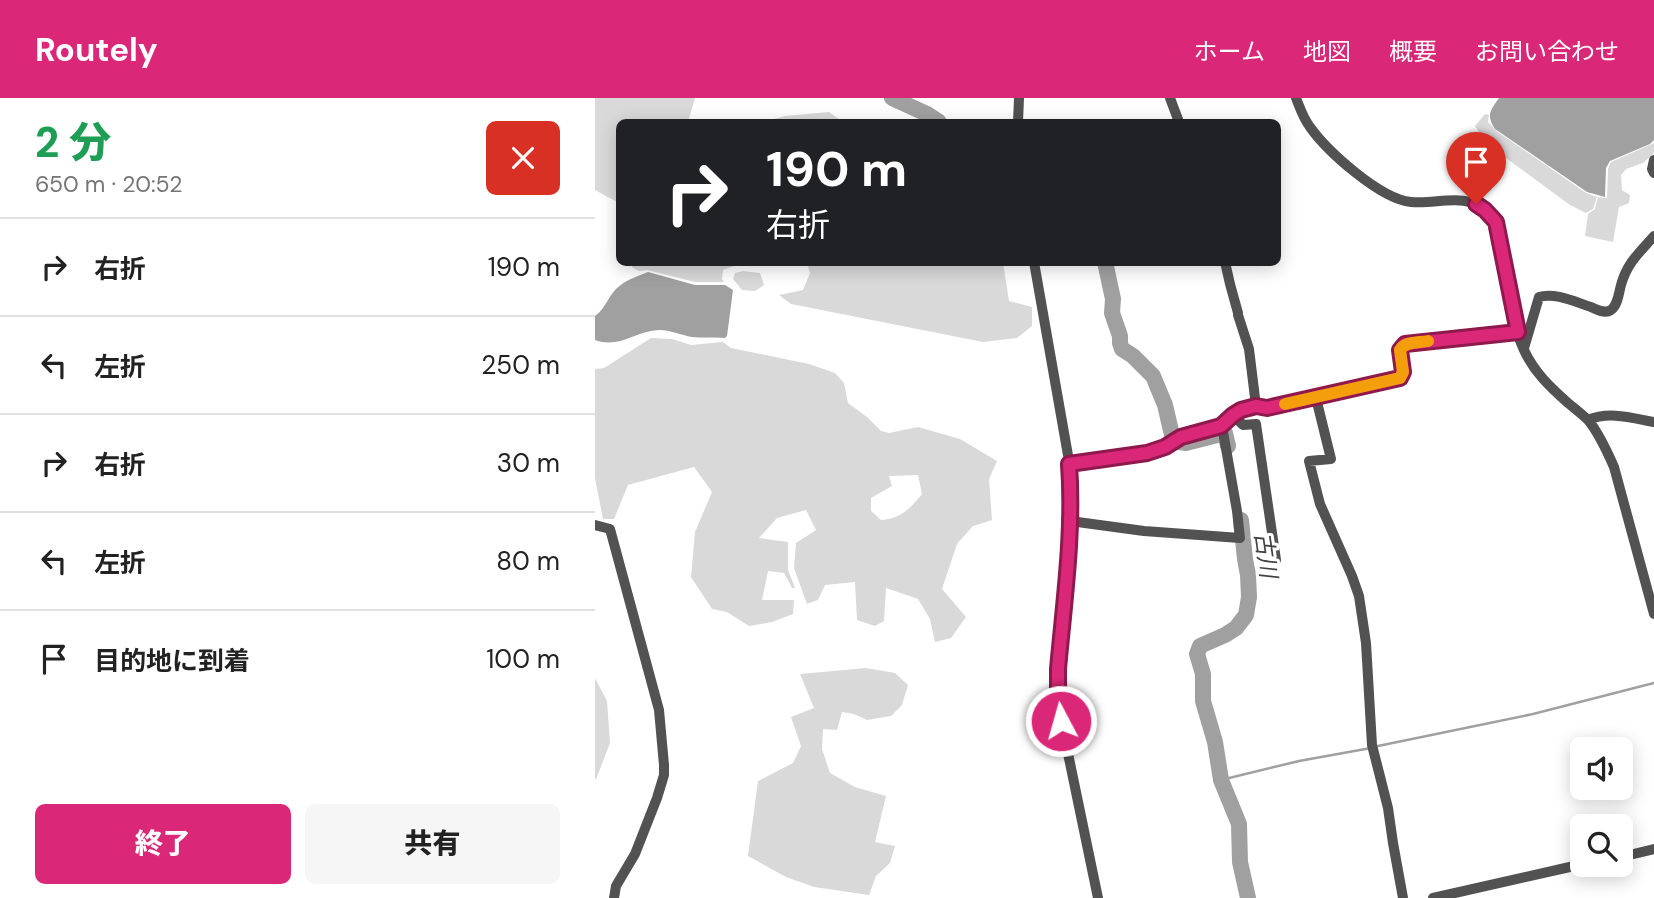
<!DOCTYPE html>
<html lang="ja">
<head>
<meta charset="utf-8">
<style>
  body { margin:0; font-family:"DM Sans","Noto Sans JP",sans-serif; background:#f6f6f6; color:#222; height:100vh; display:flex; flex-direction:column; font-size:26px; white-space:nowrap }
  * { box-sizing:border-box; margin:0 }
  p { font-size:23px; color:#767676 }
  .icon { flex:none; width:38px; height:38px; fill:none; stroke:currentColor; stroke-width:2; stroke-linecap:round; stroke-linejoin:round }
  .map { position:relative; flex:1; overflow:hidden }
  .side { display:flex; flex-direction:column; background:#fff; width:595px }
  .side>* { flex:none }
  .hud { position:absolute; left:21px; top:21px; width:665px; height:147px; border-radius:10px; box-shadow:0 4px 18px #0003; background:#202124; color:#fff; overflow:hidden }
  .controls { position:absolute; left:975px; top:639px; display:grid; gap:14px }
  .controls a { display:grid; place-items:center; width:63px; height:63px; border-radius:10px; background:#fff; box-shadow:0 4px 18px #0003; font-size:35px }
  .pin { position:absolute; display:grid; place-items:center; width:60px; height:60px; color:#fff; margin:-72px -30px; border-radius:50% 50% 50% 0; rotate:-45deg; box-shadow:0 0 7px #0007 }
  .pin .icon { rotate:45deg }
  .me { position:absolute; width:77px; margin:-38px; rotate:354deg; stroke-linejoin:round; filter:drop-shadow(0 0 5px #0008) }
  .turn { display:flex; align-items:center; gap:24px; height:147px; padding:0 35px; font-size:32px }
  .turn .icon { width:91px; height:91px; stroke-width:2.5 }
  .turn b { display:block; font-size:49px; line-height:60px }
  .round { display:grid; place-items:center; flex:none; width:74px; height:74px; border-radius:10px; background:#f6f6f6 }
  .head { display:flex; align-items:center; justify-content:space-between; height:119px; padding:0 35px }
  h1 { font-size:42px; font-weight:800; line-height:52px; color:#1e9e55 }
  .action { display:flex; gap:14px; margin-top:auto; padding:14px 35px }
  .action a { flex:1; height:80px; border-radius:10px; background:#db2777; color:#fff; font-size:28px; font-weight:800; line-height:80px; text-align:center }
  .action a+a { background:#f6f6f6; color:#222 }
  ul { padding:0; list-style:none }
  li { display:flex; align-items:center; gap:21px; height:98px; padding:0 35px; border-top:2px solid #e0e0e0 }
  li div { flex:1 }
  li b { display:block; font-size:26px }
  li em { font-style:normal }
  header { display:flex; align-items:center; gap:42px; box-sizing:border-box; height:98px; padding:0 35px; background:#db2777; color:#fff }
  header strong { font-size:33px }
  nav { display:flex; gap:38px; margin-inline-start:auto; font-size:24px }
  main { display:flex; flex:1; min-height:0 }
  .map>svg:first-child { display:block }
  .green { fill:#d9d9d9; fill-rule:evenodd }
  .water { fill:#a0a0a0 }
  .lines { fill:none; stroke-linecap:round; stroke-linejoin:round }
  .stream { stroke:#a0a0a0; stroke-width:2.5 }
  .river { stroke:#a0a0a0; stroke-width:16 }
  .minor { stroke:#525252; stroke-width:10 }
  .route-casing { stroke:#8e194d; stroke-width:18 }
  .route { stroke:#db2777; stroke-width:12 }
  .slow { stroke:#f59e0b; stroke-width:12 }
  .labels { text-anchor:middle; stroke-width:6; stroke-linejoin:round; paint-order:stroke }
  .water-label { font-size:23px; font-style:italic; fill:#414141; stroke:#fff }
</style>
</head>
<body>
<header>
<strong>Routely</strong>
<nav><a>ホーム</a><a>地図</a><a>概要</a><a>お問い合わせ</a></nav>
</header>
<main>
<section class="side">
<div class="head"><div><h1>2 分</h1><p>650 m · 20:52</p></div><a class="round" style="background:#d93025;color:#fff"><svg class="icon" aria-label="close" viewBox="0 0 24 24"><path d="M6 6l12 12M18 6L6 18"/></svg></a></div>
<ul>
<li><svg class="icon" aria-label="right" viewBox="0 0 24 24"><path d="M7 20v-9h11M14 6l5 5-5 5"/></svg><div><b>右折</b></div><em>190 m</em></li>
<li><svg class="icon" aria-label="left" viewBox="0 0 24 24"><path d="M17 20v-9H6M10 6l-5 5 5 5"/></svg><div><b>左折</b></div><em>250 m</em></li>
<li><svg class="icon" aria-label="right" viewBox="0 0 24 24"><path d="M7 20v-9h11M14 6l5 5-5 5"/></svg><div><b>右折</b></div><em>30 m</em></li>
<li><svg class="icon" aria-label="left" viewBox="0 0 24 24"><path d="M17 20v-9H6M10 6l-5 5 5 5"/></svg><div><b>左折</b></div><em>80 m</em></li>
<li><svg class="icon" aria-label="arrive" viewBox="0 0 24 24"><path d="M6 21V4h12l-3 4 3 4H6"/></svg><div><b>目的地に到着</b></div><em>100 m</em></li>
</ul>
<div class="action"><a>終了</a><a>共有</a></div>
</section>
<div class="map">
<svg width="1059" height="800" viewBox="0 0 1059 800">
  <rect width="100%" height="100%" fill="#fff"/>
  <path class="green" d="M0 0H100L93 24H24V105L0 92Z
    M234 14 248 24H168L190 18Z
    M890 16 894 17 893 24 903 34 991 95 1002 99 998 111 991 115 975 107 907 57 890 44 880 28Z
    M1059 45V55L1048 65 1031 71 1026 77 1027 92 1035 97 1034 105 1024 109 1018 144 990 138 993 116 1000 111 1003 99 1012 100 1013 71 1016 64Z
    M37 165 147 164V165L128 172 127 181 129 184H100L52 172 44 173 37 169Z
    M212 165H408L414 203 437 209V228L422 240 388 244 196 206 184 197 208 192 215 175Z
    M148 173 165 175 169 187 160 193 147 192 138 181 140 175Z
    M56 240 77 241 96 247 128 244 136 250 214 266 240 275 249 285 253 305 272 319 286 333 294 335 323 329 365 341 402 363 394 381 397 422 378 428 362 446 347 491 371 519 356 540 340 544 335 521 323 501 291 490 289 523 280 528 262 522 260 484 230 487 223 502 212 506 199 470 201 445 221 432 211 412 182 420 164 440 193 444V472L200 490H197L189 475 173 473 167 502H199L198 516 177 524 154 528 132 514 117 511 96 479 100 434 117 394 99 369 33 387 19 421H8L0 380V271L9 270ZM323 377 327 396C315 411 305 421 286 422L276 413V400L297 388 294 378Z
    M271 570 300 575 313 587 307 607 296 618 272 622 259 616 247 614 242 632 228 631 227 651 235 675 260 689 291 698 280 744 300 748 295 765 281 778 274 797 219 789 191 779 153 758 163 683 198 665 206 648 196 619 219 610 205 576Z
    M0 580 12 603 15 645 2 679 0 682Z"/>
  <path class="water" d="M904 0H1059V42L1055 46 1015 63 1011 70 1010 99 992 94 900 31C891 17 895 13 904 0Z
    M53 174 100 187H130L138 192 132 238 130 240C119 239 108 240 97 239 86 237 75 232 64 232 40 233 25 251 0 242V218C10 211 13 199 21 191 30 182 41 179 53 174Z"/>
  <g class="lines">
    <path class="stream" d="M783 648 938 616 1059 585
      M626 682 704 663 776 650"/>
    <path class="river" d="M297 0 332 16 344 24
      M510 164 518 201 517 215 525 238V245L527 251 538 258 558 278 570 307 577 337 585 344 591 345 630 335 633 348
      M646 422 650 461 653 477 654 499 651 517 641 530 630 537 605 548 602 556 608 576V603L620 644 626 682 644 726 645 764 653 800"/>
    <path class="minor" d="M575 0 584 24
      M701 0C705 10 708 20 715 29 732 53 785 101 816 104 842 107 870 93 893 114 906 126 906 147 909 163 914 192 916 225 929 252 939 274 955 289 973 305 979 310 987 316 993 322 1004 335 1012 353 1019 369L1059 516
      M423 24 424 0
      M1059 62 1057 71 1059 75
      M439 164 474 363 476 394 475 423 463 571V592L465 617 503 800
      M630 164 635 186 643 215V217L654 251 661 308
      M929 250 944 199C960 194 980 204 996 209 1002 212 1010 216 1016 212 1023 207 1024 194 1026 187 1032 165 1044 155 1059 138
      M721 300 736 361 714 363 725 406 757 478 764 498 771 545 777 647 793 710 798 745 808 800
      M638 317 648 327 661 326 681 462
      M993 322C1014 313 1037 320 1059 324
      M474 366 552 355 570 349 586 339 627 328 638 317 646 312 661 308 672 310 805 280 808 274 805 252 810 246 923 234
      M475 423 549 433 645 440 642 413 627 328
      M0 427 15 431 64 612 69 667V677L62 700 40 756 21 788 19 800
      M1026 759 1059 751
      M838 800 988 766"/>
  </g>
  <g class="lines">
    <defs>
      <path id="route" d="M466 623 463 592V571C469 503 479 434 474 366L552 355 570 349 586 339 626 328 638 317 646 312 661 308 672 310 805 280 808 274 805 252 810 246 923 234 901 124 890 112 881 106"/>
    </defs>
    <use href="#route" class="route-casing"/>
    <use href="#route" class="route"/>
    <path class="slow" d="M690 306 805 280 808 274 805 252C810 243 824 245 833 243"/>
  </g>
  <g class="labels">
    <g class="water-label">
      <text transform="translate(671 457) rotate(82)" y="8">古川</text>
    </g>
  </g>
</svg>
<div class="controls">
<a><svg class="icon" aria-label="sound" viewBox="0 0 24 24"><path d="M4 9h4l5-4v14l-5-4H4zM17 9q2 3 0 6"/></svg></a>
<a><svg class="icon" aria-label="search" viewBox="0 0 24 24"><circle cx="10" cy="10" r="6"/><path d="M15 15l6 6"/></svg></a>
</div>
<div class="pin" style="left:881px;top:106px;background:#d93025"><svg class="icon" aria-label="arrive" viewBox="0 0 24 24"><path d="M6 21V4h12l-3 4 3 4H6"/></svg></div>
<svg class="me" style="left:466px;top:623px" viewBox="-20 -20 40 40"><circle r="17" fill="#db2777" stroke="#fff" stroke-width="3"/><path d="M0-11L8 9 0 5-8 9z" fill="#fff"/></svg>
<div class="hud">
<div class="turn"><svg class="icon" aria-label="right" viewBox="0 0 24 24"><path d="M7 20v-9h11M14 6l5 5-5 5"/></svg><div><b>190 m</b>右折</div></div>
</div>
</div>
</main>
</body>
</html>
